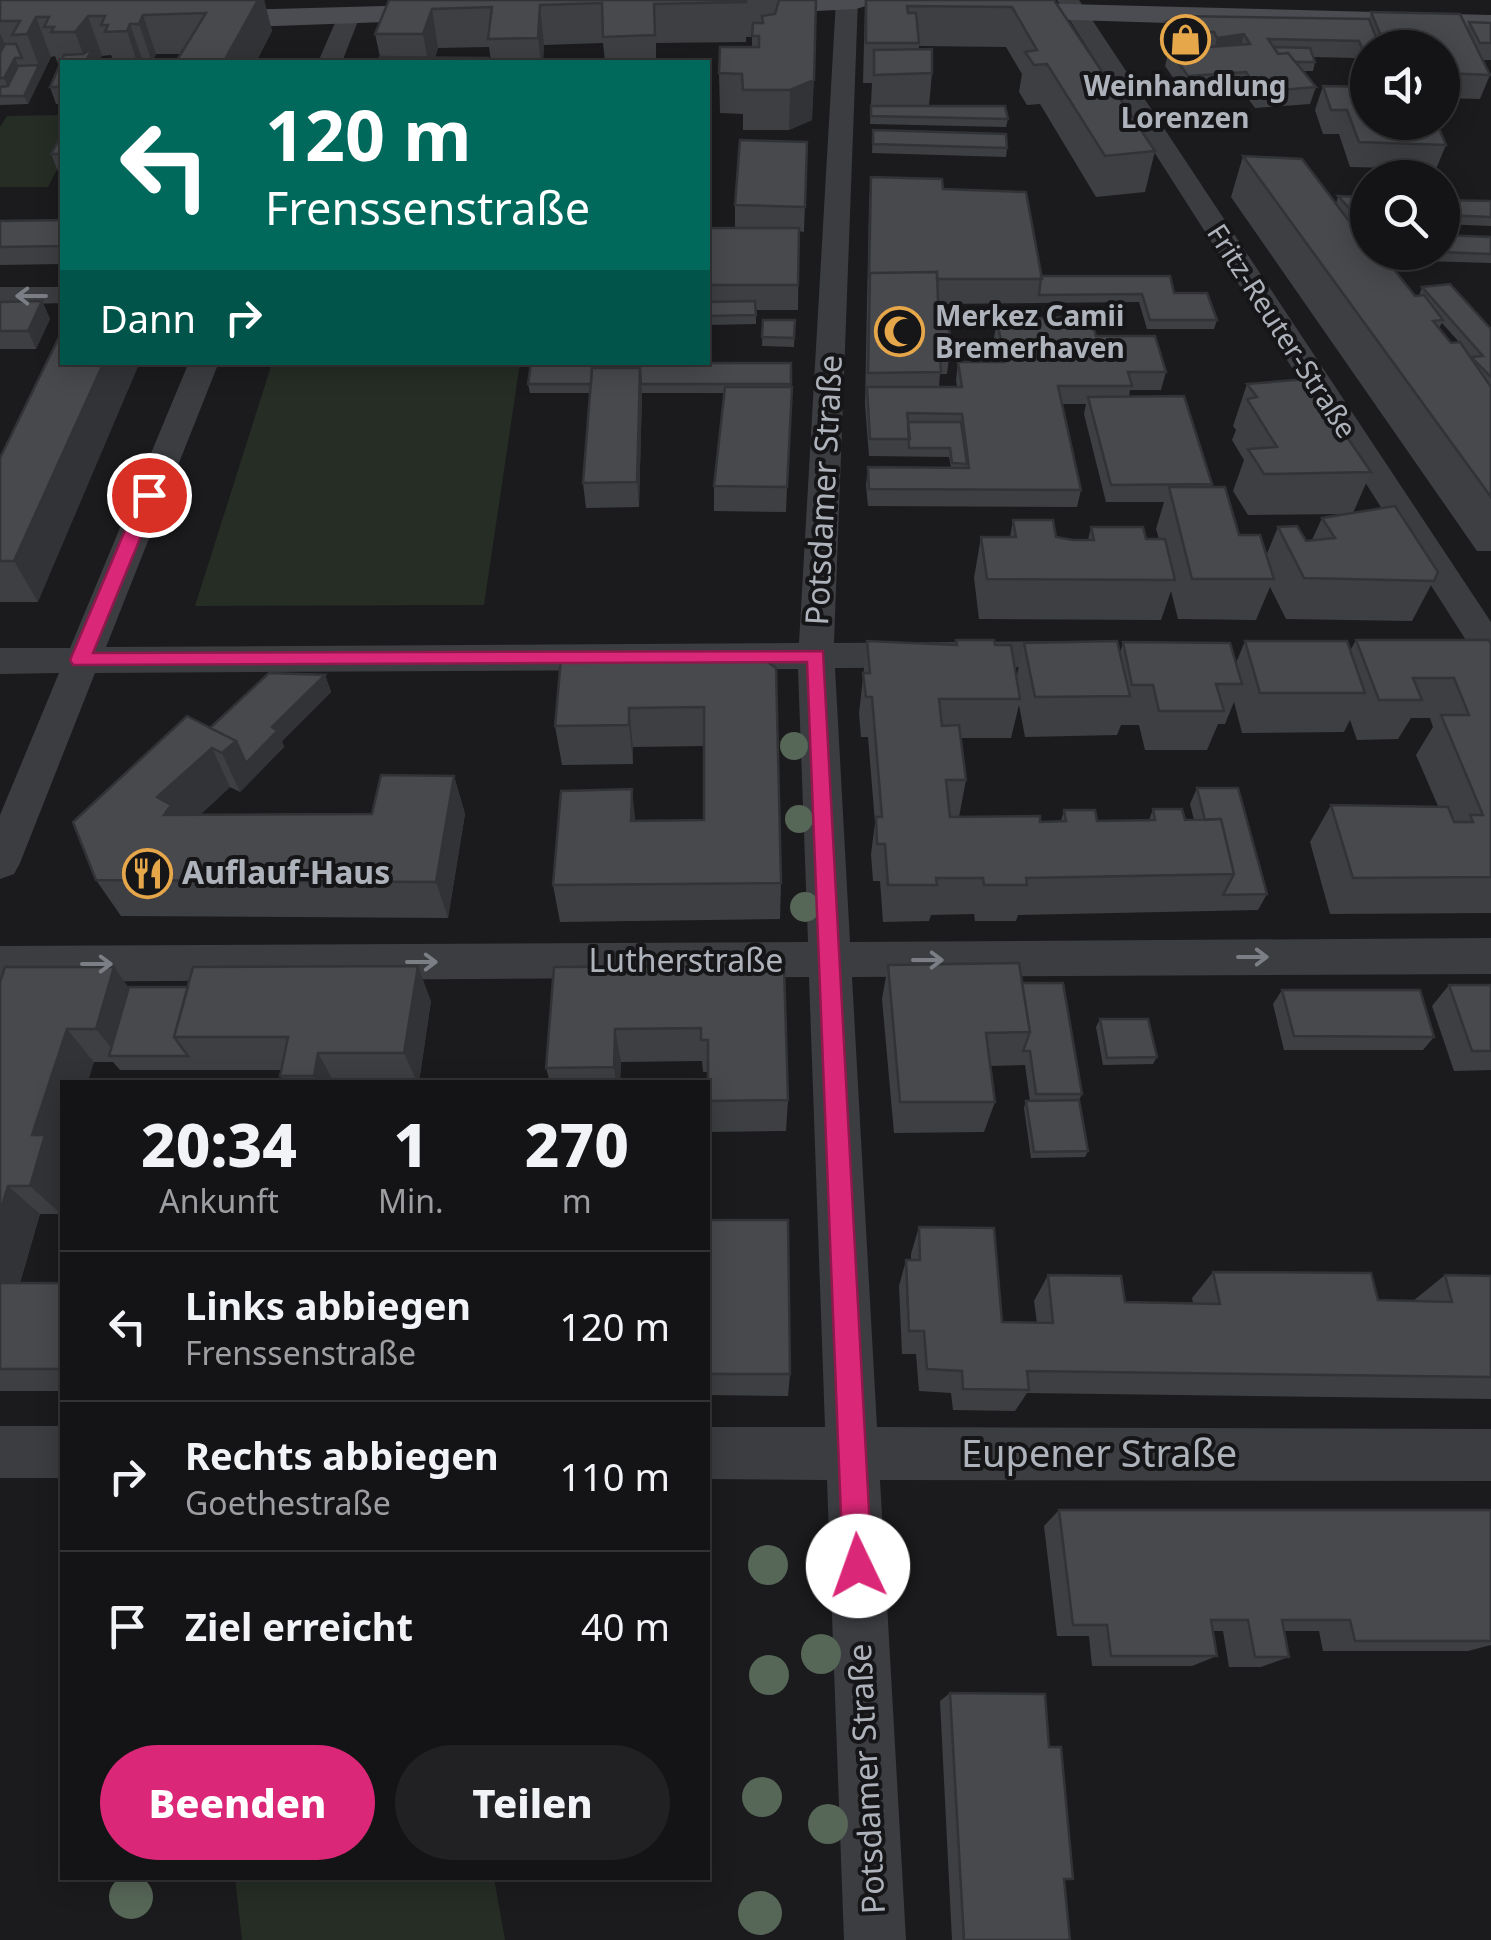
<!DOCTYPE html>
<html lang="de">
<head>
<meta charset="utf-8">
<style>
  body { margin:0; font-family:"Noto Sans",sans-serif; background:#212123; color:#f1f3f6; height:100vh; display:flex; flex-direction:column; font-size:38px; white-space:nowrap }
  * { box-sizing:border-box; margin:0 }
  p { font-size:32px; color:#9d9ea1 }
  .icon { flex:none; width:55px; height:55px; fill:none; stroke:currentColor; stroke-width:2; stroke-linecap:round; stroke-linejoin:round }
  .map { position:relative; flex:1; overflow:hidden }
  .drawer { position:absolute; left:60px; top:1080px; width:650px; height:800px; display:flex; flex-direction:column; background:#141416; border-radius:0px; box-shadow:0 5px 25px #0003,0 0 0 2px #333335 }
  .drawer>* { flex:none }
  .guide { position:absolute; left:60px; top:60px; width:650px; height:305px; border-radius:0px; box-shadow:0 5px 25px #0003,0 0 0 2px #333335; background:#00695c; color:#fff; overflow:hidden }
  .buttons { position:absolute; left:1350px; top:30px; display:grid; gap:20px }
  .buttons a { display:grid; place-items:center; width:110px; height:110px; border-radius:50%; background:#141416; box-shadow:0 5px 25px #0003,0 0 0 2px #333335; font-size:50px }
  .pin { position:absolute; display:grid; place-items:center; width:85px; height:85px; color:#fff; margin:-42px; border:5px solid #fff; border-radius:50%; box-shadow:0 2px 10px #0007 }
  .me { position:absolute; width:110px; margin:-55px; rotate:357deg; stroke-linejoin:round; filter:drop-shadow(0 0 8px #0008) }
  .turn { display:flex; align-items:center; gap:35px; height:210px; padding:0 40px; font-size:45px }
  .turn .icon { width:130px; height:130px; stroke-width:2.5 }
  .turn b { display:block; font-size:70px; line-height:85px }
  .then { display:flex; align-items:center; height:95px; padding:0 40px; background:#0003; gap:20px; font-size:38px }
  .eta { display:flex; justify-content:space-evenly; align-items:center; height:170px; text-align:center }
  .eta b { font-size:60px; font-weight:800; line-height:70px }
  .cta { display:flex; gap:20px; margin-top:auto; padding:20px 40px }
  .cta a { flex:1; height:115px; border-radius:60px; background:#db2777; color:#fff; font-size:40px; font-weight:800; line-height:115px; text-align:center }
  .cta a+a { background:#212123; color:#f1f3f6 }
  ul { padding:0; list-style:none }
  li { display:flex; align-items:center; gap:30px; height:150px; padding:0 40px; border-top:2px solid #333335 }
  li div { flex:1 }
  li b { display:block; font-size:38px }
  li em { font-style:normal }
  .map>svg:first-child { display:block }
  .green { fill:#252d25 }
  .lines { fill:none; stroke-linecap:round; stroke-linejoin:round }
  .minor { fill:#3c3d41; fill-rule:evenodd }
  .secondary { fill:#4a4c51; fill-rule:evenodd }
  .tree { fill:#566657 }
  .wall { fill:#3e3f42; fill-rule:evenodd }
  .shaded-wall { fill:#323336 }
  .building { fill:#48494d; stroke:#323336; stroke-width:2.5 }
  .oneway { stroke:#7b7e84 }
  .route { fill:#db2777; stroke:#8e194d; stroke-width:2.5 }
  .labels { text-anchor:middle; stroke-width:8; stroke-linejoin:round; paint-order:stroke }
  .far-poi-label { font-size:28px; font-weight:bold; fill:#aeb3bb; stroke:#161618 }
  .far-street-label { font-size:28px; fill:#aeb3bb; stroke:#161618 }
  .street-label { font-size:32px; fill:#aeb3bb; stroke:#161618 }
  .poi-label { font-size:32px; font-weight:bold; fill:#aeb3bb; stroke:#161618; text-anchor:start }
  .near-street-label { font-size:38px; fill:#aeb3bb; stroke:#161618 }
</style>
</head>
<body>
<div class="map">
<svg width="1491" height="1940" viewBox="0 0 1491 1940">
  <rect width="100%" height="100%" fill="#1b1b1d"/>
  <path class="green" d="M62 115V160L48 187H0V127L7 116Z
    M272 363H520L484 605 195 606Z
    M235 1878H494L505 1940H242Z"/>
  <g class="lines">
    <path class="minor" d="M836 0H858L834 643 1079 641 1092 645 1097 654 1092 663 1079 667 835 668 850 942 1491 938V974L852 977 877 1427 1491 1429V1481L880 1480 906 1940H844L827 1480 708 1479V1427H825L809 977 0 982V946L808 942 798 669 95 673 20 863 14 874 0 879V815L59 673 0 674V648H70L189 362H219L106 647 799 643Z
      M1057 0H1079L1491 622V663L1478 659Z
      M349 9 360 16 342 62H318L338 16Z
      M0 287H62V303L0 305Z
      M0 1426H62V1478H0Z"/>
    <path class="secondary" d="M729 0H871L866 6 856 9 740 15 730 12 725 6Z
      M989 2 1491 15V33L979 17 974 11 979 5Z
      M459 4 469 7 474 13 469 19 195 29 185 26 180 20 185 14 195 11Z"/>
  </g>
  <g class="tree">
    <circle cx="794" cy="746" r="14"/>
    <circle cx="799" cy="819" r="14"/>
    <circle cx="805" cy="907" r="15"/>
    <circle cx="768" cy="1565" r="20"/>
    <circle cx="821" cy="1654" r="20"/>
    <circle cx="769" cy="1675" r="20"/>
    <circle cx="762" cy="1797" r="20"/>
    <circle cx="828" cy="1824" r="20"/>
    <circle cx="131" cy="1897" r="22"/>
    <circle cx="760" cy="1913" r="22"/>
  </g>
  <path class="wall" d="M0 0H264L272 31 256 62H177V60L181 54H156L152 62H114L111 55 102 56 97 62H62V104H56L50 87 59 66 55 56 51 57 28 104 0 105Z
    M389 0H816L812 120 789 130H743V114L720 113 719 73 752 47V37H746V42L656 43V62H605L603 43 544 45 543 62H491L489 47 438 48 435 57H380L375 34Z
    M865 0H1054L1155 151 1145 192 1096 197 1040 104 1027 105 1019 92 1022 74 1006 47 919 46V49L932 73 929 106 1008 119 1006 127 870 124 872 83H863Z
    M1371 12 1467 28 1469 22 1491 23V60H1483L1490 75 1480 99 1442 98V48H1368V70L1358 69 1354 58 1314 57 1315 62 1313 71H1303L1316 87 1310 104 1255 108 1241 89 1183 92 1165 66 1169 50 1197 48 1175 47 1162 38 1166 22 1369 19Z
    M1323 86 1446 145 1436 169 1350 167 1339 134H1323L1315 110Z
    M873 130 1007 148 1006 157 872 153Z
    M62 134V181L51 154Z
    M807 142 804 232 799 231 798 310H756V324L708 325V228H735V205Z
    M1243 156 1336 204 1338 196 1368 197V221H1350L1368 252H1442L1491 237V263L1388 260 1382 254 1415 296H1419L1422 287 1491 329V551H1477L1231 197ZM1442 323 1459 342 1451 343 1439 328Z
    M871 177 943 189 1041 276 1174 293 1217 320 1214 329H1147L1139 302 938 304 939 329 951 342 947 374H940L939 387H957L956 380 958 362H999L994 338 997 320 1096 336 1166 372 1161 390H1130L1129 397 1212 484 1211 487 1239 535 1266 556 1278 527 1306 541 1312 540 1322 518 1347 514 1248 515 1233 491 1244 460 1232 440 1236 430 1233 426 1247 384 1371 472 1353 513 1438 572 1412 621 1286 619 1270 587 1256 620 1178 619 1171 591 1161 620 979 619 974 578 981 537H1010L1013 520 1056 537 1073 540H1088L1091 527 1146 539H1159L1156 529 1164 502H1106L1084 414 1086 404H1062L1081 490 1077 507 868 506 866 485 868 467 951 468 949 457 869 456 865 405 869 202Z
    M1442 200 1491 201V226L1442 224Z
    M62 220V264L0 265V221Z
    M42 301 50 319 36 349H0V302Z
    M763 320H795L794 347 762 346Z
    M791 363V387L786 512 714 511V486L724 393H642L639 507 586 508 583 483 590 393H530L528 384Z
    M0 458 38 602H0Z
    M956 640 995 645 1017 675 1024 643 1120 653 1123 642 1236 663 1245 641 1350 651 1356 640 1491 644V913L1330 914 1310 842 1331 805 1438 806 1416 755 1433 727 1430 718H1411L1398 739 1357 740 1350 720 1344 732 1242 733 1234 702 1225 724H1218L1207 750H1145L1139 725H1121L1117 735 1025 737 1019 705 1011 738H961L966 780 959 817 1040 822 1061 821 1064 810 1097 821 1149 820 1153 809 1185 820H1194L1190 804 1197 788 1267 894 1258 910 1018 915 1016 921H975L974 914 931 915 929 921 883 922 880 881H873L871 854 875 823 868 737H861L859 713 867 641 955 645Z
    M762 658 781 883 780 919 560 922 553 885 635 821 704 820V746L633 747V764L562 765 555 726Z
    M325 675 331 692 282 741 284 747 240 792 230 787 200 815 372 814 454 776 465 814 448 918 121 916 96 880 210 728Z
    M888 965 1022 983 1082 1094 1079 1100 1088 1151 1085 1157 1031 1158 1024 1108 1026 1101H1030L1025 1065 990 1066 995 1102 984 1132 894 1133 882 999Z
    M784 966 788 1100 786 1131 709 1132 707 1072H703L702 1061 621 1062 620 1082H550L546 1068 554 967Z
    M0 982 129 987 431 1001 419 1082H284L280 1076 281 1070H120L113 1062H94L62 1082V1210L61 1214H40L20 1283H62V1391H0Z
    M1449 985H1491V1070L1454 1071 1432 1006Z
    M1282 990 1434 1037 1423 1050H1284L1273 1004Z
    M1100 1019 1157 1057 1153 1064 1103 1065 1096 1027Z
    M708 1220 790 1374 788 1396 708 1395Z
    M919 1227 1002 1322 1037 1323 1034 1301 1048 1275 1125 1302 1193 1303 1192 1298 1213 1272 1378 1300 1413 1301 1445 1275 1491 1276V1399L1027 1393 1015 1411 953 1410 951 1393 919 1391 916 1354H902L899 1286 906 1260H911V1254Z
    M1059 1510H1491V1645L1468 1651H1323L1319 1631H1284L1289 1657 1261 1667H1229L1223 1631H1213L1217 1656 1192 1666H1092L1089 1636H1057L1044 1526Z
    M950 1693 1064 1879 1070 1940H952L940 1701Z"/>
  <path class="shaded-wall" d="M258 0H264L272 31 256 62H225Z
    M540 5 544 45 543 62H541L538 38Z
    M432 9 438 48 434 62H428L423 34Z
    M143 15 156 54 152 62 139 24Z
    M88 16 102 56 97 62H86L75 32Z
    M36 17 51 57 28 104 24 96 39 66 27 34Z
    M130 24 143 62H137L127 31Z
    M0 33 12 61 0 64Z
    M1244 34 1240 51 1213 55 1217 38Z
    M15 58 21 75 11 95 4 78Z
    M814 80 812 120 789 130 790 90Z
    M42 301 50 319 36 349 28 331Z
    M104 362H140L38 602 14 561Z
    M640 368 642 393 639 507 637 482Z
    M325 675 331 692 282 741 284 747 240 792 222 753 236 741 272 727Z
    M629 708 633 747V764L629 725Z
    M212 748 230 787 185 829 164 815 157 797Z
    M454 776 465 814 448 918 436 882Z
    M632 789 636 827 631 821Z
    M418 966 431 1001 419 1082H417L404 1053Z
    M114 967 139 1002 118 1056 96 1029Z
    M67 1029 94 1062 88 1082H62V1210L61 1214 30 1186 32 1135Z
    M615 1029 621 1062 620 1082H616L614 1067Z
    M318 1053 334 1082H317L314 1076Z
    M8 1186 40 1214 12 1309 0 1300V1212Z"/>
  <path class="building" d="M0 0H258L224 61 177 60 206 13 143 15 139 24H130L127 31 105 32 108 25H101L105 16H88L75 32H51L54 27H44L49 17H36L27 34 12 35 20 21H0Z
    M389 0H746V2L654 4 655 35 603 37 602 3 540 5 538 38 488 39 492 7 432 9 423 34H375Z
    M779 0H816L814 80 790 90H743L742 74 719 73 720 47H759V36H752L753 23H763L762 16 775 14Z
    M866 0H1054L1155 151 1105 156 1047 64 1034 65 1025 52 1037 50 1012 7 907 6 908 13H916L919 43H866Z
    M1371 12 1460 14 1490 75 1442 73V48H1386Z
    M1179 16 1369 19 1380 48H1368V53H1364L1359 41 1268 39 1278 54 1288 53 1316 87 1260 92 1246 72 1188 76 1169 50 1250 44 1244 34 1217 38 1214 32 1179 30 1166 22Z
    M1469 22 1491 23V43H1480Z
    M5 44H16L22 58H15L4 78H0V53Z
    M1274 47 1310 48 1315 62H1295L1288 53 1278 54Z
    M92 49 86 61H95L94 62H62V87H50L64 55 83 54Z
    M932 49V73L874 75V50Z
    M380 57 488 58 487 62H378Z
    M39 65 24 96H0V87L8 86 18 66Z
    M1323 86 1368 87V122H1436L1446 145 1359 142 1347 110H1331Z
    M871 106H1005L1008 119 871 116Z
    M873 130 1006 134 1007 148 873 144Z
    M62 134V154H51Z
    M740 140 807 142 805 207 735 205Z
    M1243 156 1302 159 1368 246V252H1380L1415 296 1424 295 1443 320 1433 321 1451 343 1460 342 1491 387V497Z
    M871 177 942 179 943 189 1026 192 1042 279H937V272L870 273 869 279Z
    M1338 196 1368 197V212H1353Z
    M1442 200 1491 201V217L1442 215Z
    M62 220V246L0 247V221Z
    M708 228H799L798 285H708Z
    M1442 235 1491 237V254L1439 252H1442Z
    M937 272 939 329H949L951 342 939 343 941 372 868 373 870 273Z
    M1041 276H1170L1174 293H1207L1217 320H1150L1142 294 1039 295Z
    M1450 284 1491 329V377L1471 357 1483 356 1422 287Z
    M42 301 28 331H0V302Z
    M755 301 756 315 708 316V302Z
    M1090 316 1096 336H1155L1166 372H1128L1132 386H1058L1081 490 869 489 868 467 969 468 962 414 907 413 910 439H870L867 387H962L958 362H1005L997 320Z
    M763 320H795L794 338 762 337Z
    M62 331V362H104L14 561H0V458Z
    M531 363H791V384H641L640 368H592L591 384H528Z
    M592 368H640L637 482 583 483Z
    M1307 379 1371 472 1264 474 1248 449 1277 447 1247 399 1257 397 1247 384Z
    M725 387H792L787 487 714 486Z
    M1184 396 1212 484 1111 485 1088 397Z
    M908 422H961L967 464 952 463 950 448H909Z
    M1169 487H1225L1239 535H1260L1274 579H1192Z
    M1395 506 1438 572 1434 581 1304 578 1278 527 1297 526 1306 541 1335 538 1322 518Z
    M1013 520H1053L1056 537 1073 540H1094L1091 527H1143L1146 539H1165L1175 580 987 579 981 537H1016Z
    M956 640H994L995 645H1011L1020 699H939L942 726 959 725 966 780H946L950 817 1040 816V822L1066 821 1064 810H1095L1097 821 1155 820 1153 809H1182L1185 820 1221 819 1234 874 1026 878 1027 885H984L983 878H936L937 885H888L885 844H877L876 817H882L872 697H866L863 673H870L867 641 957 645Z
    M1356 640H1489L1491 644V877L1353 878 1331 805 1448 807 1454 822H1473L1470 815H1483L1441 715H1469L1454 678H1413L1422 700H1379Z
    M1117 641 1130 696 1035 697 1024 643Z
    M1245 641H1347L1365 693H1260Z
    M1123 642 1230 643 1242 684H1216L1224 711H1159L1153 685H1132Z
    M762 658 776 668 781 883 553 885 561 791 632 789 631 821 704 820V707L629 708V725L555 726 561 659Z
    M269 673 325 675 272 727 277 731 246 763 236 741 210 728Z
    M187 716 236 741 222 753 212 748 157 797 171 805 164 815 372 814 381 775 454 776 436 882 96 880 73 822Z
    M1197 788H1238L1267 894 1223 895 1234 874 1221 819 1205 820Z
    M1019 963 1030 1032 986 1033 995 1102H900L888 965Z
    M418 966 404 1053H318L314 1076H280L288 1037H174L193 967Z
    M784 966 788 1100 708 1101V1040H701V1028L615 1029 614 1067 546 1068 554 967Z
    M5 967H114L96 1029H67L32 1135H45L30 1186H8L0 1212V982Z
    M1022 983H1063L1082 1094H1036L1030 1051H1023L1030 1032Z
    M1449 985H1491V1051H1472Z
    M129 987H188L174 1037 188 1056H109Z
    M1282 990H1420L1434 1037 1294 1036Z
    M1100 1019H1148L1157 1057 1107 1058Z
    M1079 1100 1088 1151 1034 1152 1026 1101Z
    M708 1220H788L790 1374H708Z
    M919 1227 994 1228 1002 1322 1053 1323 1048 1275 1121 1276 1125 1302 1220 1304 1213 1272 1371 1273 1378 1300 1452 1302 1445 1275 1491 1276V1377L1027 1371 1029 1390 963 1389 962 1371 927 1369 924 1331H909L906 1260H920Z
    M0 1283H62V1369H0Z
    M1059 1510H1491V1641H1355L1350 1620H1282L1289 1657H1255L1248 1620H1211L1217 1656H1111L1107 1625H1073Z
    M950 1693 1045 1694 1049 1747H1061L1073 1879H1064L1070 1940H964Z"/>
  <defs><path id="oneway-shaft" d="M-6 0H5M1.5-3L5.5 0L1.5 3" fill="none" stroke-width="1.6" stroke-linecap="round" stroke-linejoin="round" transform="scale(2.5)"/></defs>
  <g class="oneway">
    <use href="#oneway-shaft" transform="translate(31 296) rotate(180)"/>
    <use href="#oneway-shaft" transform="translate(1253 957)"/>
    <use href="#oneway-shaft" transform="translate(928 960)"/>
    <use href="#oneway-shaft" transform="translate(422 962)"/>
    <use href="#oneway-shaft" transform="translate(97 964)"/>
  </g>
  <path class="route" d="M149 489 158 495 93 653 823 651 872 1566 868 1576 858 1580 847 1576 843 1566 807 662 73 665 70 660 140 495Z"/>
  <defs>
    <symbol id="shop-ring" viewBox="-11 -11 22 22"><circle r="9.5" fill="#161618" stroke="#e6a64a" stroke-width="1.5"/><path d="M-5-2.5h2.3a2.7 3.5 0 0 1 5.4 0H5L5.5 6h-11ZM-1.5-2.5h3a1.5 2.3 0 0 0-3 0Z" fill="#e6a64a"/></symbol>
    <symbol id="mosque-ring" viewBox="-11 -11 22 22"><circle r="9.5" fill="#161618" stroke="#e6a64a" stroke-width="1.5"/><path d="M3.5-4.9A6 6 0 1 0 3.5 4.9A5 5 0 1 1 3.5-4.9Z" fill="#e6a64a"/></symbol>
    <symbol id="restaurant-ring" viewBox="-11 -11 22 22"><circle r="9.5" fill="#161618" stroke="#e6a64a" stroke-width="1.5"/><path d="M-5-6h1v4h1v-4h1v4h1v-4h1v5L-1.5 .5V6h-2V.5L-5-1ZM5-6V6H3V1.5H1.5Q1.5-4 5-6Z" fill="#e6a64a"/></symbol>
  </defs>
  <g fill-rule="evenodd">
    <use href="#shop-ring" x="1158" y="12" width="55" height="55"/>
    <use href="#mosque-ring" x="872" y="304" width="55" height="55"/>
    <use href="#restaurant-ring" x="120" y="846" width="55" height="55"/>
  </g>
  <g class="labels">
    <g class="far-poi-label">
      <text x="1185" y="96">Weinhandlung<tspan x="1185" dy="32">Lorenzen</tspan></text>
      <text x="935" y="326" text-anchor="start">Merkez Camii<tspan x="935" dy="32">Bremerhaven</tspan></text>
    </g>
    <g class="far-street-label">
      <text transform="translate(1282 331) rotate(57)" y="10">Fritz-Reuter-Straße</text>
    </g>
    <g class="street-label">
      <text transform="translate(824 490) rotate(-87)" y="11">Potsdamer Straße</text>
      <text x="686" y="972">Lutherstraße</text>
      <text transform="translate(867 1779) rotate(-93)" y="11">Potsdamer Straße</text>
    </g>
    <g class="poi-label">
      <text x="182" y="884">Auflauf-Haus</text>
    </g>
    <g class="near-street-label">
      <text x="1099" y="1467">Eupener Straße</text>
    </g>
  </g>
</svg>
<div class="buttons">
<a><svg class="icon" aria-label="sound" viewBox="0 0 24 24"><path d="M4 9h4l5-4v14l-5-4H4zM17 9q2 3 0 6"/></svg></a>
<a><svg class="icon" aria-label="search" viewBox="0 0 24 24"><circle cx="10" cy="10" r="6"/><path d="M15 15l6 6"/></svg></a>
</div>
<div class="pin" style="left:149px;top:495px;background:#d93025"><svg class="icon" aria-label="arrive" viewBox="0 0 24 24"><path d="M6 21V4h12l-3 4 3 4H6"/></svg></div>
<svg class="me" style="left:858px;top:1566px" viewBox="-20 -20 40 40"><circle r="19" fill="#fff"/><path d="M0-13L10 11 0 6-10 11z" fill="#db2777"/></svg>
<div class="guide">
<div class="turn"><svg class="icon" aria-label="left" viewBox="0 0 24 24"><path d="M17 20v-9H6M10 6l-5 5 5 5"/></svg><div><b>120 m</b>Frenssenstraße</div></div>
<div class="then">Dann<svg class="icon" aria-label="right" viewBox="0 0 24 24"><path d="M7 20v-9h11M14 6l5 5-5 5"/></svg></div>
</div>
<section class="drawer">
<div class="eta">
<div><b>20:34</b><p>Ankunft</p></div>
<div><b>1</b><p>Min.</p></div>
<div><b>270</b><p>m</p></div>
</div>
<ul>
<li><svg class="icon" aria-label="left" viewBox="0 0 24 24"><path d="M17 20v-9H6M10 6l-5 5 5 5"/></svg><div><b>Links abbiegen</b><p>Frenssenstraße</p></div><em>120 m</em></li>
<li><svg class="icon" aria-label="right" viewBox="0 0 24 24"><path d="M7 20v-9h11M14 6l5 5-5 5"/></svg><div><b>Rechts abbiegen</b><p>Goethestraße</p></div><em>110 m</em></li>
<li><svg class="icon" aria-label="arrive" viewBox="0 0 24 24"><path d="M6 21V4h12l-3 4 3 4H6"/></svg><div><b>Ziel erreicht</b></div><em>40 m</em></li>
</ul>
<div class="cta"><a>Beenden</a><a>Teilen</a></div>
</section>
</div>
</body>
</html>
